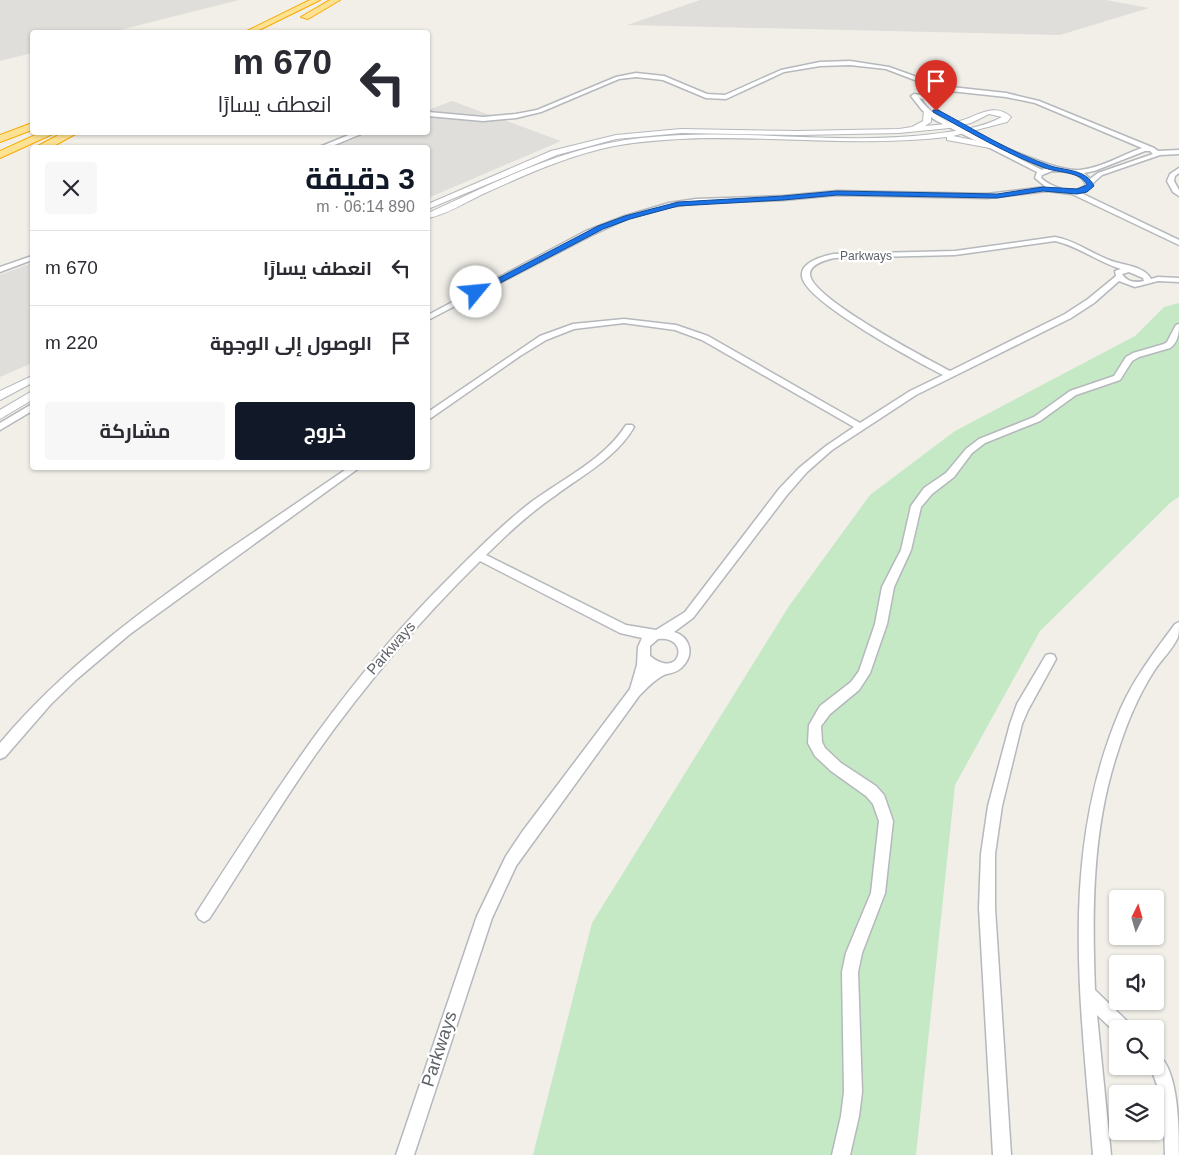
<!DOCTYPE html>
<html lang="ar">
<head>
<meta charset="utf-8">
<style>
  body { margin:0; font-family:Helvetica,Cairo,sans-serif; background:#f7f7f7; color:#2b2b33; direction:rtl; height:100vh; display:flex; flex-direction:column; font-size:19px; white-space:nowrap }
  * { box-sizing:border-box; margin:0 }
  p { font-size:16px; color:#7c7c81 }
  .icon { flex:none; width:28px; height:28px; fill:none; stroke:currentColor; stroke-width:2; stroke-linecap:round; stroke-linejoin:round }
  .map { position:relative; flex:1; overflow:hidden; direction:ltr }
  .sheet { position:absolute; left:30px; top:145px; width:400px; height:325px; display:flex; flex-direction:column; background:#fff; border-radius:5px; box-shadow:0 1px 4px #0004; direction:rtl }
  .sheet>* { flex:none }
  .top-card { position:absolute; left:30px; top:30px; width:400px; height:105px; border-radius:5px; box-shadow:0 1px 4px #0004; direction:rtl; background:#fff; color:#2b2b33; overflow:hidden }
  .needle { width:32px; rotate:5deg }
  .controls { position:absolute; left:1109px; top:890px; display:grid; gap:10px }
  .controls a { display:grid; place-items:center; width:55px; height:55px; border-radius:5px; background:#fff; box-shadow:0 1px 4px #0004; font-size:25px }
  .pin { position:absolute; display:grid; place-items:center; width:42px; height:42px; color:#fff; margin:-51px -21px; border-radius:50% 50% 50% 0; rotate:-45deg; box-shadow:0 0 5px #0007 }
  .pin .icon { rotate:45deg }
  .me { position:absolute; width:55px; margin:-28px; rotate:62deg; stroke-linejoin:round; filter:drop-shadow(0 0 4px #0008) }
  .turn { display:flex; align-items:center; gap:18px; height:105px; padding:0 15px; font-size:22px }
  .turn .icon { width:65px; height:65px; stroke-width:2.5 }
  .turn b { display:block; font-size:35px; line-height:42px }
  .round { display:grid; place-items:center; flex:none; width:52px; height:52px; border-radius:5px; background:#f7f7f7 }
  .summary { display:flex; align-items:center; justify-content:space-between; height:85px; padding:0 15px }
  h1 { font-size:30px; font-weight:700; line-height:38px; color:#111827 }
  .primary-button { display:flex; gap:10px; margin-top:auto; padding:10px 15px }
  .primary-button a { flex:1; height:58px; border-radius:5px; background:#111827; color:#fff; font-size:20px; font-weight:700; line-height:58px; text-align:center }
  .primary-button a+a { background:#f7f7f7; color:#2b2b33 }
  ul { padding:0; list-style:none }
  li { display:flex; align-items:center; gap:15px; height:75px; padding:0 15px; border-top:1px solid #e1e1e2 }
  li div { flex:1 }
  li b { display:block; font-size:19px }
  li em { font-style:normal }
  .map>svg:first-child { display:block }
  .industrial { fill:#e0deda }
  .green { fill:#c5e8c5 }
  .lines { fill:none; stroke-linecap:round; stroke-linejoin:round }
  .minor-casing { stroke:#b5b8bc; stroke-width:3 }
  .tertiary-casing { stroke:#b5b8bc; stroke-width:2 }
  .motorway-casing { stroke:#f9ab00; stroke-width:2 }
  .minor { fill:#fff; fill-rule:evenodd }
  .tertiary { fill:#fff; fill-rule:evenodd }
  .motorway { fill:#fde293; fill-rule:evenodd }
  .route { fill:#1a73e8; stroke:#114b97 }
  .labels { text-anchor:middle; stroke-width:4.5; stroke-linejoin:round; paint-order:stroke }
  .far-street-label { font-size:12px; fill:#5f6368; stroke:#fff }
  .street-label { font-size:15px; fill:#5f6368; stroke:#fff }
  .near-street-label { font-size:18px; fill:#5f6368; stroke:#fff }
</style>
</head>
<body>
<div class="map">
<svg width="1179" height="1155" viewBox="0 0 1179 1155">
  <rect width="100%" height="100%" fill="#f1efe8"/>
  <path class="industrial" d="M0 0H239L112 32H32V53L0 61Z
    M700 0H1106L1149 8 1060 35 627 25Z
    M452 101 561 141 428 198V148H331L370 133 428 132V110Z
    M32 263V363L0 377V275Z"/>
  <path class="green" d="M1179 303V497L1171 502 1040 631 955 785 916 1155H533L592 923 789 606 870 495 955 431 1135 336 1164 307Z"/>
  <g class="lines">
    <defs>
      <path id="minor" d="M850 61 889 67 942 86 1006 93 1039 101 1154 148 1158 151 1179 150V154L1160 155 1102 175 1093 183 1092 186 1081 193 1179 240V245L1072 194 1047 191 987 198 837 195 783 200 696 203 670 207 629 218 592 235 428 320V315L586 231 625 216 669 203 696 199 783 196 837 191 987 194 1046 187 1035 178 1037 172 935 120 922 110 911 96 914 94 927 96C929 99 931 103 933 106 951 126 1053 173 1080 170 1101 168 1122 155 1142 148L1035 103 1006 97 941 90 886 69 850 65 820 66 784 72 726 99 706 98 663 80 636 77 619 79 541 112 516 118 483 121 428 116V112L483 117 516 114 537 110 616 77 636 73 664 76 707 94 725 95 781 70 820 62ZM919 98 923 99C931 113 944 119 958 127 942 119 929 112 919 98ZM1145 151H1150L1153 154 1098 173 1090 179 1084 173 1094 171ZM1014 156 1046 168 1042 170ZM1052 171C1065 171 1081 172 1086 185 1073 196 1053 188 1041 178L1042 175Z
        M356 132H366L327 148H317Z
        M1179 168V173L1175 176 1174 181 1179 190V196L1173 192 1167 181 1170 174Z
        M1055 237C1076 241 1089 252 1109 260 1121 265 1145 266 1151 279L1158 277 1179 278V282L1158 281 1135 287 1119 281 1094 303 1071 318 916 395 832 450 807 472 787 495 693 618 674 632C691 637 695 656 681 668 676 673 669 673 664 675 654 680 646 689 639 696L516 866 492 918 414 1155H396L477 916 506 856 522 832 630 689 637 665 638 647 642 638 620 633 480 561C419 621 365 685 316 754 278 808 245 864 209 919L204 922 199 919 196 914 199 909C276 789 350 675 452 575 477 550 502 525 530 503 562 479 604 460 626 425H632L634 427C616 458 584 474 556 495 531 512 508 533 486 555L626 625 656 630 685 612 779 489 799 468 826 446 854 427 702 340 675 330 624 323 574 329 546 340 520 356 431 418 428 419V412L540 336 573 324 624 319 676 325 708 336 860 423 910 391 943 375C914 360 814 306 803 280 796 263 823 256 834 254L955 251ZM1055 241C1078 246 1098 262 1121 269L1115 271 1116 276 1088 299 1065 314 950 371C927 359 809 297 810 274 810 264 826 260 834 258L955 255ZM1129 272 1143 278 1144 281C1135 283 1127 282 1122 274ZM658 639C691 635 681 681 650 656V646Z
        M32 256V260L0 272V267Z
        M1179 324C1179 334 1178 342 1170 348L1139 357 1132 361 1120 380 1076 395 1040 421 985 443 972 453 954 477 932 494 921 507 911 550 894 587 887 624 870 673 859 690 830 714 821 726 822 742 825 748 841 763 876 786 884 795 893 821 885 893 862 953 858 972 862 1092 859 1116 850 1155H832L841 1116 844 1092 842 972 846 953 871 893 879 821 873 804 866 796 831 771 815 756 808 743 809 725 820 706 851 682 859 671 875 624 882 587 901 550 911 506 924 488 946 473 966 449 979 439 1034 417 1070 391 1114 376 1126 357 1133 353 1164 344 1167 342 1176 325Z
        M32 404V411L0 430V423Z
        M348 468H359L130 634 77 679 51 704 5 757 0 759V743C63 668 140 612 219 556 262 527 305 497 348 468Z
        M1179 622C1179 627 1179 633 1178 637 1173 649 1161 660 1154 671 1138 696 1126 725 1117 754 1092 830 1092 912 1095 990L1129 1023 1131 1029H1118V1035L1097 1015 1111 1155H1093C1081 1003 1058 855 1120 710 1134 678 1155 651 1175 624Z
        M1050 654 1054 655 1056 659 1028 710 1022 724 1002 806 995 854V908L1011 1155H993L979 908 981 854 988 806 1010 724 1017 704 1046 655Z
        M1155 1053C1179 1064 1179 1130 1179 1155H1165C1164 1124 1164 1094 1149 1066H1155Z"/>
      <path id="tertiary" d="M924 110 931 112V122L925 126C937 125 948 124 960 121 978 116 994 102 1011 117L1007 122 953 136 993 144 994 146 990 148 947 140V137C836 150 724 127 614 146 569 155 525 175 483 194 466 202 446 215 428 218V213C496 182 565 146 641 138 738 127 836 146 933 134 956 131 982 128 1002 117L989 114 971 123 949 128 899 133 798 135 681 133 616 139 557 155 428 209V204L551 151 616 135 681 129 798 131 899 129 912 127 923 121Z
        M32 376V383L0 400V391Z
        M32 391V400L0 419V410Z"/>
      <path id="motorway" d="M310 0H320L255 32H245Z
        M330 0H340L308 19 301 17Z
        M32 123V130L0 142V135Z
        M42 132H57L0 158V151Z
        M64 132H79L50 148 36 147Z"/>
    </defs>
    <use href="#minor" class="minor-casing"/>
    <use href="#tertiary" class="tertiary-casing"/>
    <use href="#motorway" class="motorway-casing"/>
    <use href="#minor" class="minor"/>
    <use href="#tertiary" class="tertiary"/>
    <use href="#motorway" class="motorway"/>
  </g>
  <path class="route" d="M933 110H938C974 129 1011 153 1051 166 1066 171 1086 169 1094 186L1087 192 1077 194 1043 191 997 198 837 195 783 200 678 206 630 219 603 229 479 294 472 292 598 226 625 216 678 202 783 196 837 191 997 194 1043 187 1077 189 1087 185C1081 171 1058 173 1045 168 1006 154 970 132 933 112Z"/>
  <g class="labels">
    <g class="far-street-label">
      <text x="866" y="260">Parkways</text>
    </g>
    <g class="street-label">
      <text transform="translate(391 648) rotate(-49)" y="5">Parkways</text>
    </g>
    <g class="near-street-label">
      <text transform="translate(439 1049) rotate(-72)" y="6">Parkways</text>
    </g>
  </g>
</svg>
<div class="controls">
<a><svg class="needle" viewBox="-14 -14 28 28"><path d="M0-13l5 13h-10z" fill="#e53935"/><path d="M0 13l5-13h-10z" fill="#7c7c81"/></svg></a>
<a><svg class="icon" aria-label="sound" viewBox="0 0 24 24"><path d="M4 9h4l5-4v14l-5-4H4zM17 9q2 3 0 6"/></svg></a>
<a><svg class="icon" aria-label="search" viewBox="0 0 24 24"><circle cx="10" cy="10" r="6"/><path d="M15 15l6 6"/></svg></a>
<a><svg class="icon" aria-label="layers" viewBox="0 0 24 24"><path d="M12 4l9 5-9 5-9-5zM3 14l9 5 9-5"/></svg></a>
</div>
<div class="pin" style="left:936px;top:111px;background:#d93025"><svg class="icon" aria-label="arrive" viewBox="0 0 24 24"><path d="M6 21V4h12l-3 4 3 4H6"/></svg></div>
<svg class="me" style="left:476px;top:292px" viewBox="-20 -20 40 40"><circle r="19" fill="#fff"/><path d="M0-13L10 11 0 6-10 11z" fill="#1a73e8"/></svg>
<div class="top-card">
<div class="turn"><svg class="icon" aria-label="left" viewBox="0 0 24 24"><path d="M17 20v-9H6M10 6l-5 5 5 5"/></svg><div><b>670 m</b>انعطف يسارًا</div></div>
</div>
<section class="sheet">
<div class="summary"><div><h1>3 دقيقة</h1><p>890 m · 06:14</p></div><a class="round"><svg class="icon" aria-label="close" viewBox="0 0 24 24"><path d="M6 6l12 12M18 6L6 18"/></svg></a></div>
<ul>
<li><svg class="icon" aria-label="left" viewBox="0 0 24 24"><path d="M17 20v-9H6M10 6l-5 5 5 5"/></svg><div><b>انعطف يسارًا</b></div><em>670 m</em></li>
<li><svg class="icon" aria-label="arrive" viewBox="0 0 24 24"><path d="M6 21V4h12l-3 4 3 4H6"/></svg><div><b>الوصول إلى الوجهة</b></div><em>220 m</em></li>
</ul>
<div class="primary-button"><a>خروج</a><a>مشاركة</a></div>
</section>
</div>
</body>
</html>
